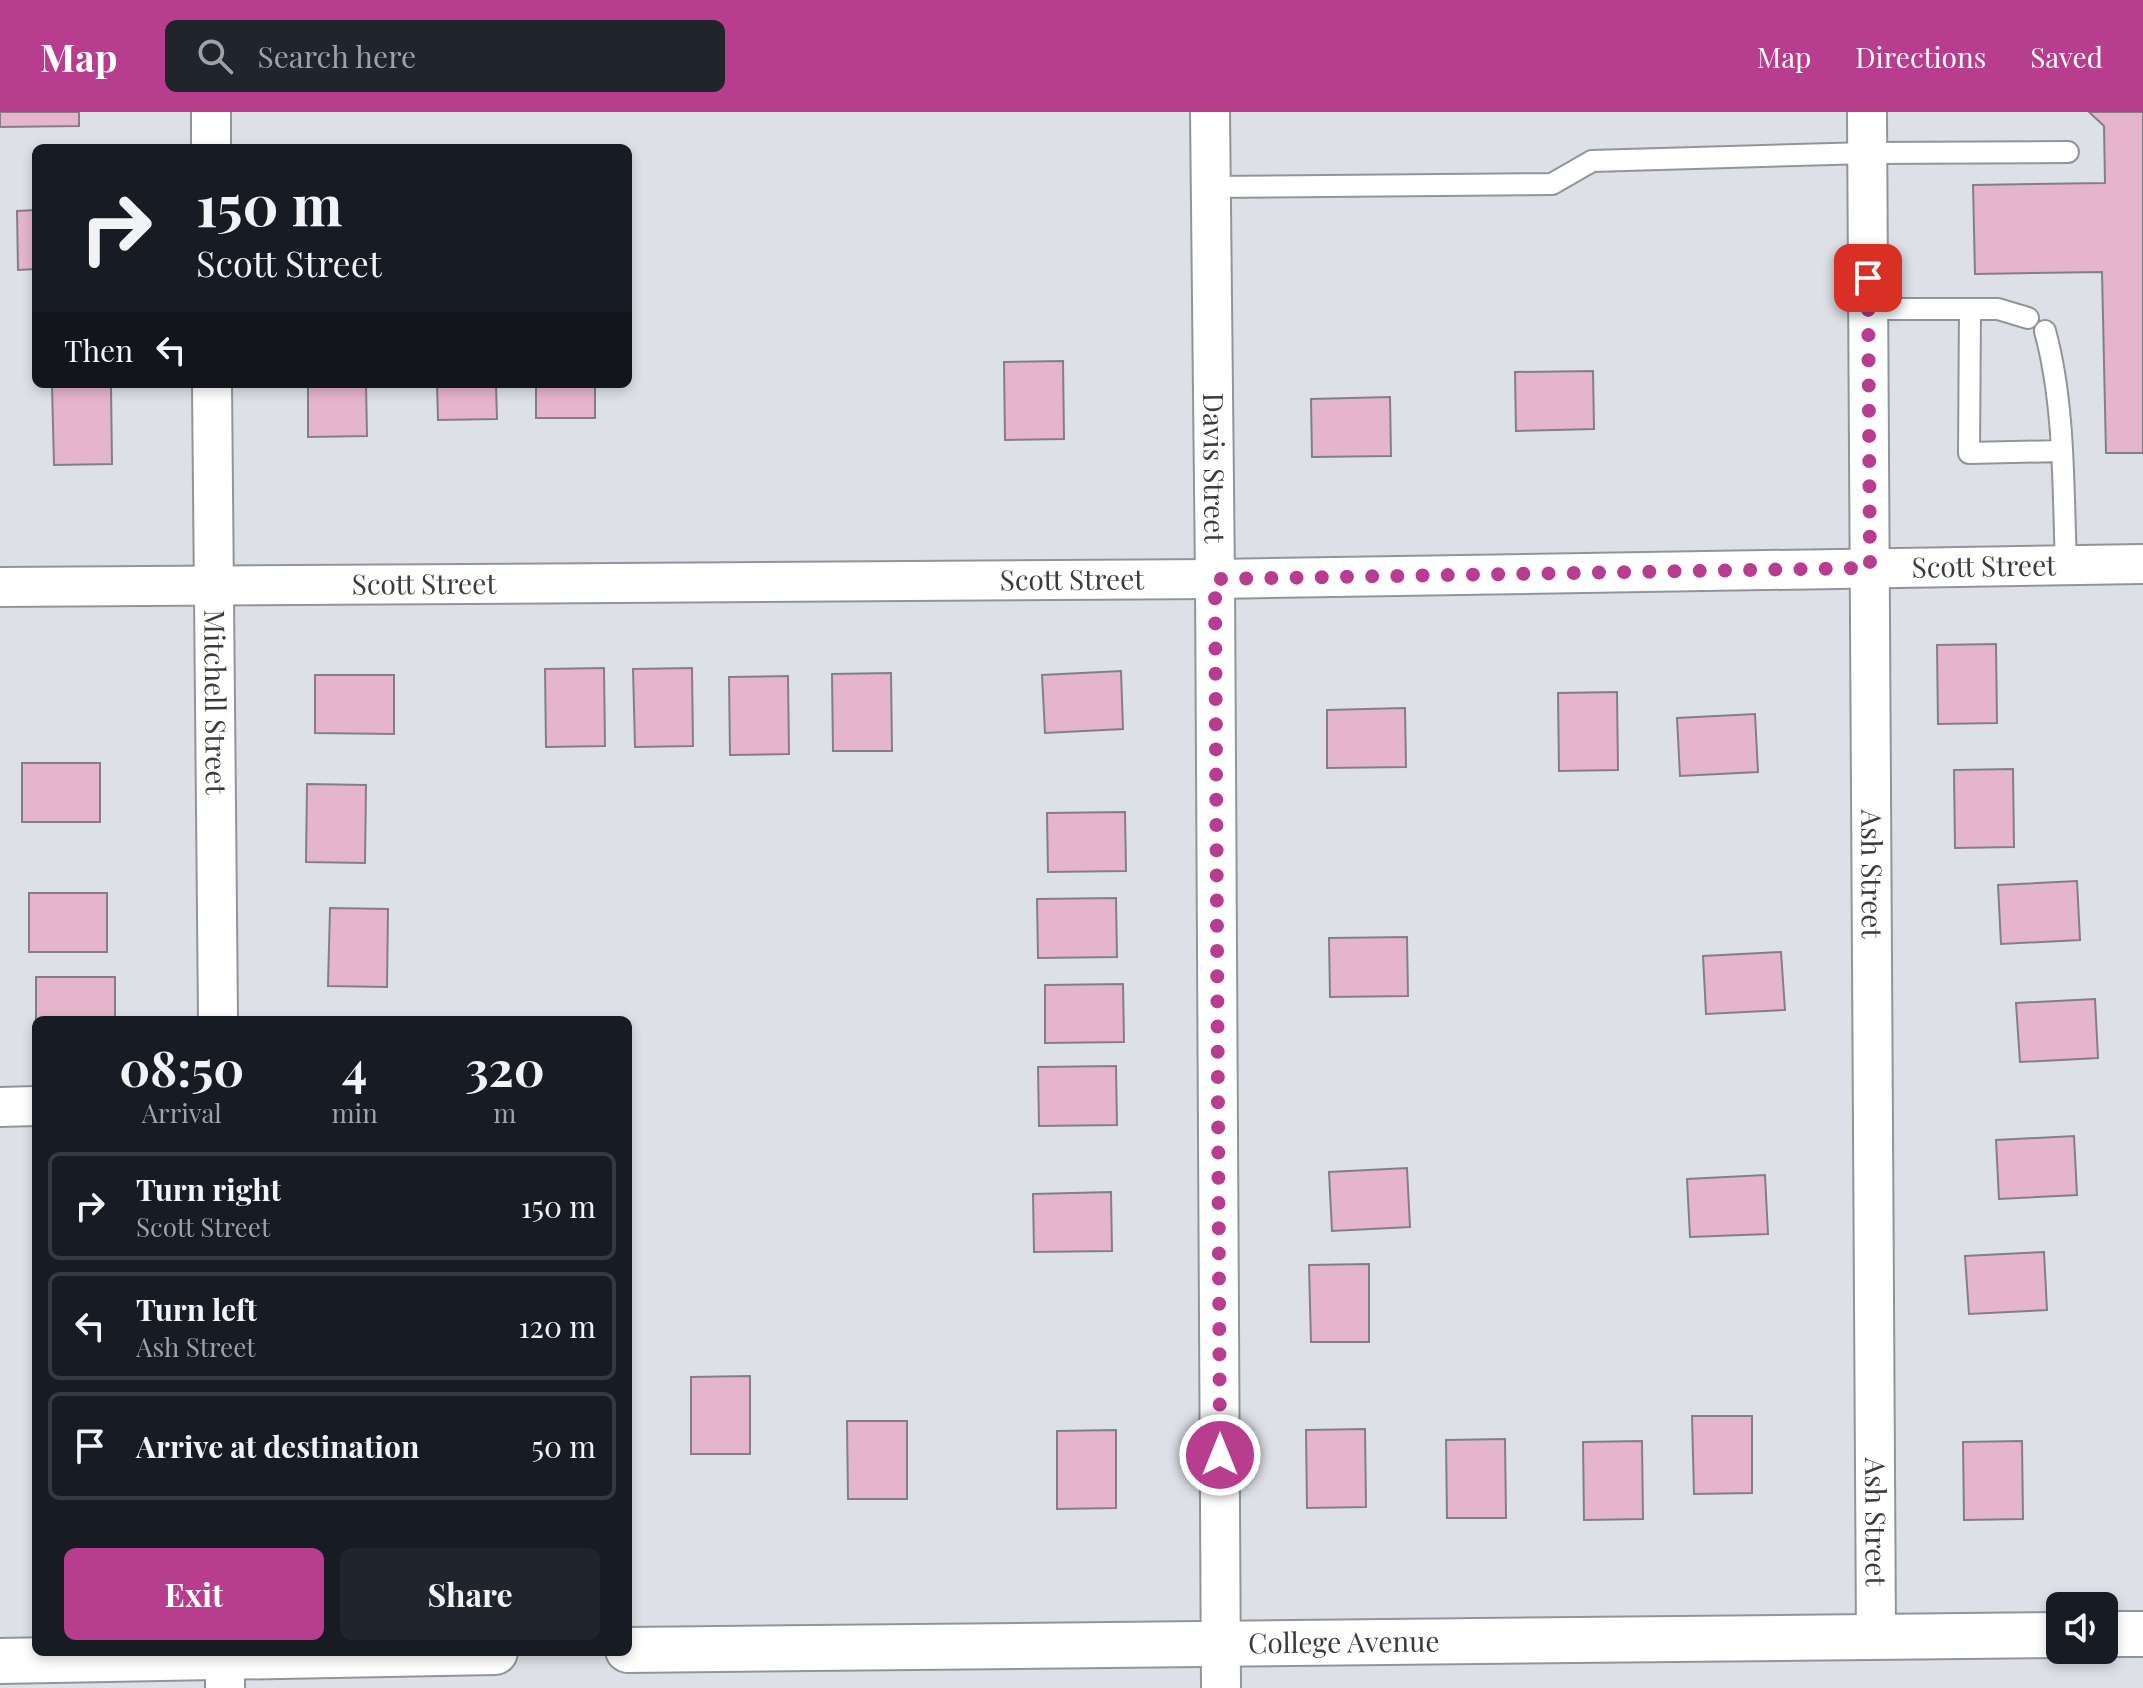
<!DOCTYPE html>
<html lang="en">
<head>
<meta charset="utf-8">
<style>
  body { margin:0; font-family:"Playfair Display",serif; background:#20242c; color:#f1f3f6; height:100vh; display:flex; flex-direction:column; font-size:30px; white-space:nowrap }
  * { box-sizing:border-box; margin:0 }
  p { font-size:26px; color:#9ea1a6 }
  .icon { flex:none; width:44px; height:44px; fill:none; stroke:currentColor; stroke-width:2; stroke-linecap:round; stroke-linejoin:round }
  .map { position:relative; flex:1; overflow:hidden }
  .sheet { position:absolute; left:32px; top:904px; width:600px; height:640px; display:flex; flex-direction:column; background:#171b24; border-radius:12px; box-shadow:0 4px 12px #0003 }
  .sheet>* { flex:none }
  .top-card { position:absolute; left:32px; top:32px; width:600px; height:244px; border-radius:12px; box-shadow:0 4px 12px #0003; background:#171b24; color:#f1f3f6; overflow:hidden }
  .tools { position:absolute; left:2046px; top:1480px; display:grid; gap:16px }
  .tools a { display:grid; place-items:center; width:72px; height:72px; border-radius:12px; background:#171b24; box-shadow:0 4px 12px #0003; font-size:40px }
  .pin { position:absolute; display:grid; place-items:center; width:68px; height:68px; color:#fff; margin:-34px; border-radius:16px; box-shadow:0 4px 12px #0006 }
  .me { position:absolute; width:88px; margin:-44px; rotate:0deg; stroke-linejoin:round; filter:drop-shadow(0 0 6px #0008) }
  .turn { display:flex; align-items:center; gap:28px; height:168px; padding:0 32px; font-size:36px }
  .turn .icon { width:104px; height:104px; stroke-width:2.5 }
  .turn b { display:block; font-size:56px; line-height:68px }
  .then { display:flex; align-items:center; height:76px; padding:0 32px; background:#0003; gap:16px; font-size:30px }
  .eta { display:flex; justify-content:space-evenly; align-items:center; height:136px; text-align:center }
  .eta b { font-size:48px; font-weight:700; line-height:56px }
  .cta { display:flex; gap:16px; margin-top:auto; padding:16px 32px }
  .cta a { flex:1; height:92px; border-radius:12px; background:#b83d8f; color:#fff; font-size:32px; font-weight:700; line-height:92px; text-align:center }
  .cta a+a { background:#20242c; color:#f1f3f6 }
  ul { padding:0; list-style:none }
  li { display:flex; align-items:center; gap:24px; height:108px; margin:0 16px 12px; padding:0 16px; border:4px solid #363941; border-radius:12px }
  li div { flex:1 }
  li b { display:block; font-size:30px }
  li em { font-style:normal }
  header { display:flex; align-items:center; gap:48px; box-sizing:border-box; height:112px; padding:0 40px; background:#b83d8f; color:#fff }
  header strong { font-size:38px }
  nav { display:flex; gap:44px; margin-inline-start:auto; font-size:28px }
  .search { width:560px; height:72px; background:#20242c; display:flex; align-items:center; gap:20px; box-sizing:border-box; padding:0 28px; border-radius:12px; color:#9ea1a6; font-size:30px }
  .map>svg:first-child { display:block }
  .building { fill:#e5b5cc; stroke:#867f82; stroke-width:2 }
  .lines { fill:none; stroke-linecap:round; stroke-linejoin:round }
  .lane-casing { stroke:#91959b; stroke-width:24 }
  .street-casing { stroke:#91959b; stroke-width:42 }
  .secondary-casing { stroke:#91959b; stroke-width:48 }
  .lane { stroke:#fff; stroke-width:20 }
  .street { stroke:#fff; stroke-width:38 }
  .secondary { stroke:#fff; stroke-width:44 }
  .route { stroke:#b83d8f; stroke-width:14; stroke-dasharray:0 25.2 }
  .labels { text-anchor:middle; stroke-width:7; stroke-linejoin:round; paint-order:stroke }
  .street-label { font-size:28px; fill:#3a3b3e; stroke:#fff }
</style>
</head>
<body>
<header>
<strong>Map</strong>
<div class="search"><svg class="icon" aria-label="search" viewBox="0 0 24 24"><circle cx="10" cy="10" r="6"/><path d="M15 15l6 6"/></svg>Search here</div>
<nav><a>Map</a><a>Directions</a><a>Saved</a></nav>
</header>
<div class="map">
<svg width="2143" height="1576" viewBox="0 0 2143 1576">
  <rect width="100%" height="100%" fill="#dde1e7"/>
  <path class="building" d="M0 0H79V14L0 15Z
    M2089 0H2143V341H2106L2102 160 1975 162 1973 73 2105 71 2104 14Z
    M36 98V157L18 158 17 99Z
    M1063 249 1064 327 1005 328 1004 250Z
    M1593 259 1594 317 1516 319 1515 260Z
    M308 272H366L367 324 308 325Z
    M437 272H496L497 307 438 308Z
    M536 272H595V306H536Z
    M52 274H111L112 352 54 353Z
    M1390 285 1391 344 1312 345 1311 287Z
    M1996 532 1997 611 1938 612 1937 533Z
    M604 556 605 634 546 635 545 557Z
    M692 556 693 634 635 635 633 557Z
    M1121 559 1123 617 1045 621 1042 563Z
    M891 561 892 639H833L832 562Z
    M315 563H394V622L315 621Z
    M788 564 789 642 730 643 729 565Z
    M1617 580 1618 658 1559 659 1558 581Z
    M1405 596 1406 655 1327 656V598Z
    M1755 602 1758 660 1680 664 1677 606Z
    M22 651H100V710H22Z
    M2013 657 2014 735 1955 736 1954 658Z
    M307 672 366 673 365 751 306 750Z
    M1125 700 1126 759 1048 760 1047 701Z
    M2077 769 2080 828 2001 832 1998 773Z
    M29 781H107V840H29Z
    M1116 786 1117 845 1038 846 1037 787Z
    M330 796 388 797 387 875 328 874Z
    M1407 825 1408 884 1330 885 1329 826Z
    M1781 840 1785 898 1706 902 1703 844Z
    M36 865H115V908H36Z
    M1123 872 1124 930 1045 931V873Z
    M2095 887 2098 946 2020 950 2016 891Z
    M1116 954 1117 1013 1039 1014 1038 955Z
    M2074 1024 2077 1083 1999 1087 1996 1028Z
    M1407 1056 1410 1115 1332 1119 1329 1060Z
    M1765 1063 1768 1122 1690 1125 1687 1067Z
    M1111 1080 1112 1139 1034 1140 1033 1082Z
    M2044 1140 2047 1198 1969 1202 1965 1144Z
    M1369 1152V1230H1311L1309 1153Z
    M750 1264V1342H691V1265Z
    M1692 1304H1752V1381L1694 1382Z
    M847 1309H907V1387H848Z
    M1365 1317 1366 1395 1307 1396 1306 1318Z
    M1116 1318V1396L1057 1397V1319Z
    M1505 1327 1506 1406H1447L1446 1328Z
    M1642 1329 1643 1407 1584 1408 1583 1330Z
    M2022 1329 2023 1407 1964 1408 1963 1330Z"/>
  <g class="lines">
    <defs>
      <path id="lane" d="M1210 75 1552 72 1592 49 1868 41 2068 40
        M1868 197H1998L2028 206
        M1970 197 1969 341 2061 339
        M2045 219C2065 292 2063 377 2066 453"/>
      <g id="street">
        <path d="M211 0V36"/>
        <path id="s1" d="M1210 0 1215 467 1221 1576"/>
        <path id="s2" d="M1867 0 1876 1525"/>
        <path id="s3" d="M212 272 218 908"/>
        <path id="s4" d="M0 475 1215 467 2143 452"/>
        <path d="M0 995 36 994"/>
        <path d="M225 1540V1576"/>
      </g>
      <g id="secondary">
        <path d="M2104 1522H2143"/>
        <path id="s5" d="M628 1538 2060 1523"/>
        <path d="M0 1549 495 1540"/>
      </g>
    </defs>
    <use href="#lane" class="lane-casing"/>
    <use href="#street" class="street-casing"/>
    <use href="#secondary" class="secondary-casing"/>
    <use href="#lane" class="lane"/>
    <use href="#street" class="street"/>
    <use href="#secondary" class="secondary"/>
  </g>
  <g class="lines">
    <path class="route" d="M1220 1343 1215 467 1870 456 1868 166"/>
  </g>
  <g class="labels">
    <g class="street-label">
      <text dy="10" stroke="none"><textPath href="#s1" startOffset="356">Davis Street</textPath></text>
      <text dy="10" stroke="none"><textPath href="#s4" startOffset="1984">Scott Street</textPath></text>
      <text dy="10" stroke="none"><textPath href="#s4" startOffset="1072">Scott Street</textPath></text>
      <text dy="10" stroke="none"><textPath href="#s4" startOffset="424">Scott Street</textPath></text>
      <text dy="10" stroke="none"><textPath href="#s3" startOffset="318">Mitchell Street</textPath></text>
      <text dy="10" stroke="none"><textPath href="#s2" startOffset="762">Ash Street</textPath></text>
      <text dy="10" stroke="none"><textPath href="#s2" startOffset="1410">Ash Street</textPath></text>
      <text dy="10" stroke="none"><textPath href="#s5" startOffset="716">College Avenue</textPath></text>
    </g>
  </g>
</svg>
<div class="tools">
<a><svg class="icon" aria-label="sound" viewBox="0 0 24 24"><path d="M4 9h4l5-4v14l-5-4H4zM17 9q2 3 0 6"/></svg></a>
</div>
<div class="pin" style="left:1868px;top:166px;background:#d93025"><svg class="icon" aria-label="arrive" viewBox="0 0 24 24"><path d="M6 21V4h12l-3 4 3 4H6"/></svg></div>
<svg class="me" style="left:1220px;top:1343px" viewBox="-20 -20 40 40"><circle r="17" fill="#b83d8f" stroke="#fff" stroke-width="3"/><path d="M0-11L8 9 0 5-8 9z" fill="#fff"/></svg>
<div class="top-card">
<div class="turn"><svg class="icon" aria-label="right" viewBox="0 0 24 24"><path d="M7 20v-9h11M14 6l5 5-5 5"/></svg><div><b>150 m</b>Scott Street</div></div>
<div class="then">Then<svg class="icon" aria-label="left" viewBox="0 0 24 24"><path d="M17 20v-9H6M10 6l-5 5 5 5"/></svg></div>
</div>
<section class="sheet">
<div class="eta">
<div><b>08:50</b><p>Arrival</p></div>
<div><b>4</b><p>min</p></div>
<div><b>320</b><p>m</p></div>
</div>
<ul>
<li><svg class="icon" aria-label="right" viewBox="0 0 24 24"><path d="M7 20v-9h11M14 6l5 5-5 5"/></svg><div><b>Turn right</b><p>Scott Street</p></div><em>150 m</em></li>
<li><svg class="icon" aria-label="left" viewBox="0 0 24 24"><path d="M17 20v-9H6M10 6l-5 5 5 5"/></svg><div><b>Turn left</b><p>Ash Street</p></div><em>120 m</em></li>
<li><svg class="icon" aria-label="arrive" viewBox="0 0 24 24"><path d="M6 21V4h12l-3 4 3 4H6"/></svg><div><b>Arrive at destination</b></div><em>50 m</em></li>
</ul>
<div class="cta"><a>Exit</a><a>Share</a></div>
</section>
</div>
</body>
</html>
